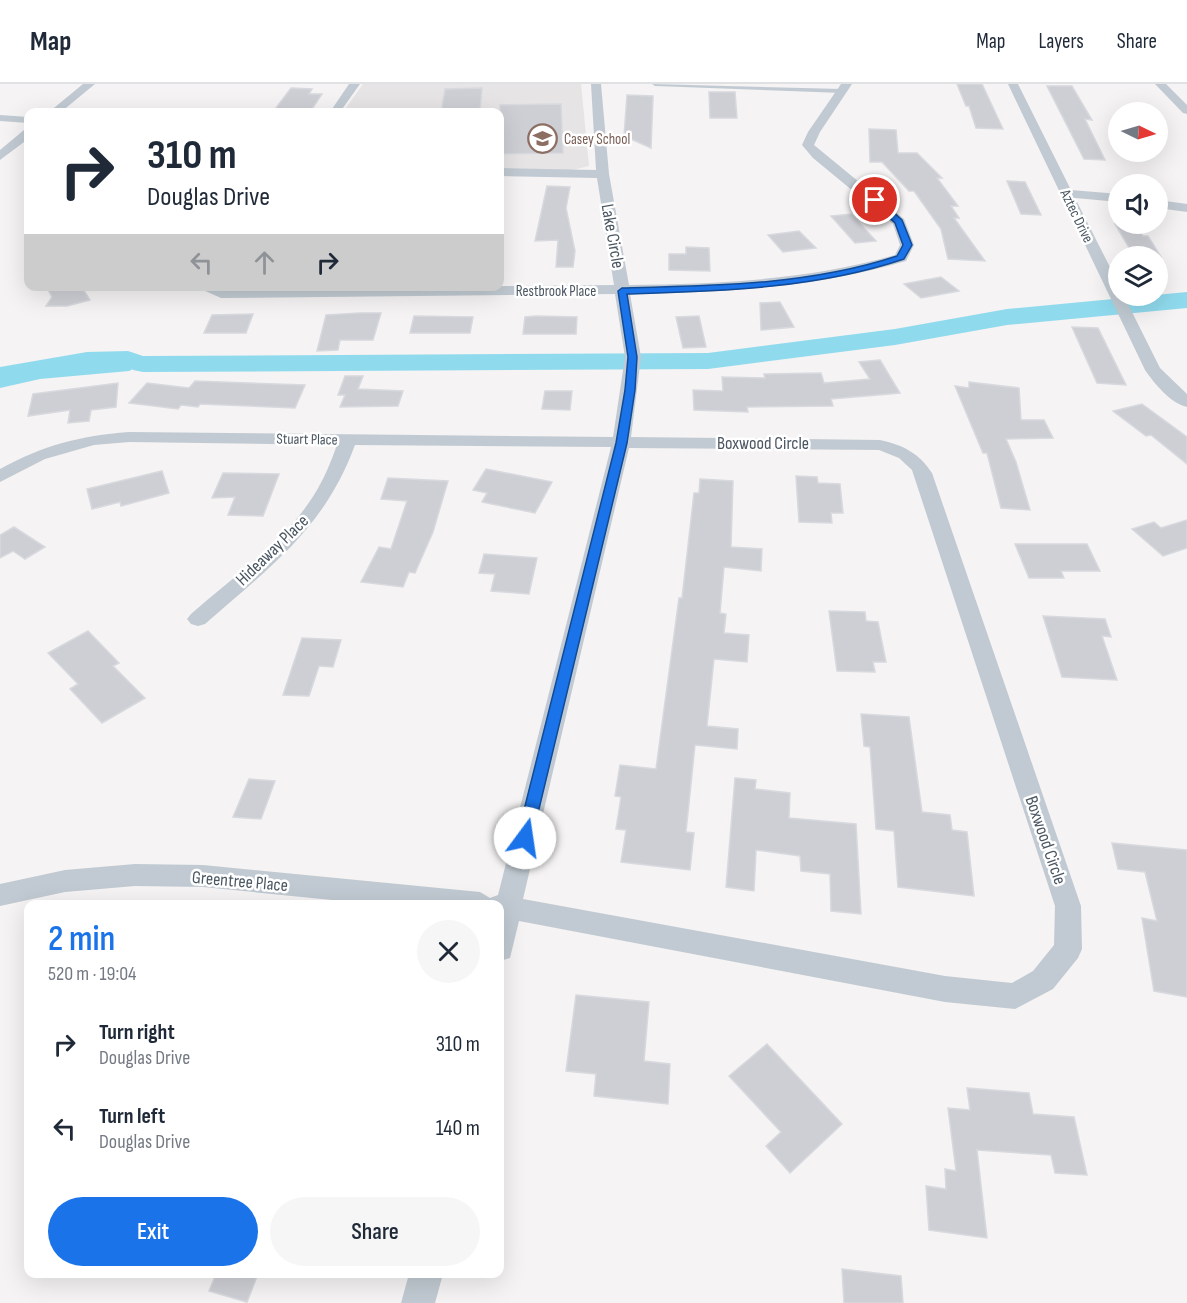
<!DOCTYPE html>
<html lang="en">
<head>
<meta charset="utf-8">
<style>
  body { margin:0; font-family:"Sofia Sans Condensed",sans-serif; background:#f6f6f7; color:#1f2937; height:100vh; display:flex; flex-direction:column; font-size:22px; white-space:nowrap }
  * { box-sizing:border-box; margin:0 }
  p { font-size:20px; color:#747a83 }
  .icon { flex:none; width:33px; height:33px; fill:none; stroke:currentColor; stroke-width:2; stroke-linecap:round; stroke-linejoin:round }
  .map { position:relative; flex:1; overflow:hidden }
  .side { position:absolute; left:24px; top:816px; width:480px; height:378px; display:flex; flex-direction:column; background:#fff; border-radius:12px; box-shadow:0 6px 24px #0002 }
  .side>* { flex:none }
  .banner { position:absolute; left:24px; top:24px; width:480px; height:183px; border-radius:12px; box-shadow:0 6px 24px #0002; background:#fff; color:#1f2937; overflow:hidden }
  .needle { width:39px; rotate:95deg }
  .buttons { position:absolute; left:1108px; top:18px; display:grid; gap:12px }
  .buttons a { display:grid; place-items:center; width:60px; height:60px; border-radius:50%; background:#fff; box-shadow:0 6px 24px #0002; font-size:30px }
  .pin { position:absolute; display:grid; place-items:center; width:51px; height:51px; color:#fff; margin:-26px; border:3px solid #fff; border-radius:50%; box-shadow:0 2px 6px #0007 }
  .me { position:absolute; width:66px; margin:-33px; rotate:14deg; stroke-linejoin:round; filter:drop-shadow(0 0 4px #0008) }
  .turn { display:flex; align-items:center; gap:21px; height:126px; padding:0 24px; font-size:27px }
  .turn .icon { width:78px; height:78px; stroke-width:2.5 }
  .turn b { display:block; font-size:42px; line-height:51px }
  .lanes { display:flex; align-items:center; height:57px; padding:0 24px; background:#0003; justify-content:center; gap:30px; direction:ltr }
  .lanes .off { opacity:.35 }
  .round { display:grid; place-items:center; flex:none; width:63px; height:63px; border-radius:32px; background:#f6f6f7 }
  .headline { display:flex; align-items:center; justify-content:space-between; height:102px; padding:0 24px }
  h1 { font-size:36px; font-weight:600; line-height:45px; color:#1a73e8 }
  .primary-button { display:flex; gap:12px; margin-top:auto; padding:12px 24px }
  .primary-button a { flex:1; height:69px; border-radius:36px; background:#1a73e8; color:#fff; font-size:24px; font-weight:600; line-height:69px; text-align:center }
  .primary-button a+a { background:#f6f6f7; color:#1f2937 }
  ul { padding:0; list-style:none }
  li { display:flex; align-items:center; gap:18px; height:84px; padding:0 24px }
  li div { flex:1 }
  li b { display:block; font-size:22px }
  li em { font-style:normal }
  header { display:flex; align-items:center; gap:36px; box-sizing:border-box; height:84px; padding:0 30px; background:#fff; border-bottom:2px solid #e0e1e3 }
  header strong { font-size:28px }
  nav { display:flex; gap:33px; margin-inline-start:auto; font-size:21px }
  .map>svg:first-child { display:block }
  .education { fill:#e6e4e5 }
  .water { fill:#90daee }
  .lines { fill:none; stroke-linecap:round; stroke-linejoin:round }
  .river { fill:#90daee; fill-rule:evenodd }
  .building { fill:#cdcfd5; stroke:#d7d9de; stroke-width:1.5 }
  .lane { fill:#c1cad2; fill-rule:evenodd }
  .street { fill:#c1cad2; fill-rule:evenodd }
  .route { fill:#1a73e8; stroke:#114b97; stroke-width:1.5 }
  .labels { text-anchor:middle; stroke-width:5; stroke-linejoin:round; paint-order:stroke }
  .far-education-label { font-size:15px; fill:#785e54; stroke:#fff; text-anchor:start }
  .far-street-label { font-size:15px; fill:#4a5661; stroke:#fff }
  .street-label { font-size:18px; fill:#4a5661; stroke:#fff }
</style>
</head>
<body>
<header>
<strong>Map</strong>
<nav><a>Map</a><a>Layers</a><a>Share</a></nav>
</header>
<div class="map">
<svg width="1187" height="1219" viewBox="0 0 1187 1219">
  <rect width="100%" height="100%" fill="#f5f3f3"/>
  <path class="education" d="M363 0H581L589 82 568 87 500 86V28H343Z"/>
  <path class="water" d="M128 267 143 272V280L129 287 40 295 0 304V283L87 268Z"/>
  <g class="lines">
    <path class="river" d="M1187 208V224L1007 241 895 261 708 285 143 288 133 286 129 280 133 274 143 272 708 269 895 245 1007 225Z"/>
  </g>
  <path class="building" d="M957 0H982L1003 45 976 44 969 22H966Z
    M1047 2H1072L1092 36 1085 35 1105 76 1084 75Z
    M291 4 312 5 309 10H322L310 28H273Z
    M482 4 480 28H441L445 5Z
    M709 8H735L737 34H710Z
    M627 11 653 12 651 64 624 52Z
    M561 20 563 69 500 70V21Z
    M869 45 896 46 898 69H917L942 94H937L958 122H951L959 134H954L985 177 948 175 941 145 914 107H909L882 78H870Z
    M1007 97 1025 98 1041 131 1021 130Z
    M547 102 570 103 566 124 575 167 573 183H556L558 156 535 157Z
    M851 130 876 157 855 159 831 132Z
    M1115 140H1135L1143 152H1148L1161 173 1134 172Z
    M799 147 816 164 783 168 768 151Z
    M686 163 709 164 710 187 669 186V170H686Z
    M941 193 959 207 921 214 904 200Z
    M46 202H81L90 216 67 222H46L52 213Z
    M780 218 794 243 761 246 760 219Z
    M360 229H381L373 256H340L338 266 317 267 326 231Z
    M253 230 246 249H204L212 231Z
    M414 232 473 233 470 249H410Z
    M536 232 577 233 576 250H523L525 233Z
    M699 232 706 263 683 264 676 233Z
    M1072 243 1098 244 1126 301 1097 299Z
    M880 276 900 309 831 315 833 322 747 323 748 328 694 326 693 306 723 307 722 293 765 294 764 290 821 289 824 299 870 295 859 278Z
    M345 292H363L358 305 403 307 398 322 340 323 345 311H338Z
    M195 297 305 301 295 324 200 320 198 323 181 321 178 325 129 319 147 299 189 304Z
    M969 298 1019 304 1021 336H1044L1053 354 1006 355 1016 378 1030 426 1001 424 987 369H983L955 302 969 304Z
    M118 299 116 323 91 326 89 337 68 339 70 326 28 332 33 310Z
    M545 307H572L570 326 542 325Z
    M1142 320 1187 353V380L1151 351 1146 352 1113 327Z
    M486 385 552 398 535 429 482 418 487 409 473 406Z
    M162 387 169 409 121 422 120 418 92 425 87 405Z
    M223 389 279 390 263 432 228 431 235 413 212 414Z
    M796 392 817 393 818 399 840 400 843 429H831L832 439 799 438Z
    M388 394 448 397 433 448 415 489 409 488 403 503 361 498 379 463 391 465 407 417 381 415Z
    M700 395 733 397 731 463 762 465 761 487 724 483 720 529 726 530 724 549 749 551 747 578 714 575 707 642 738 645 737 665 695 661 686 748 694 749 690 786 621 778 626 746 616 745 621 713 615 712 620 681 656 685 679 514H682L694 409H699Z
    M1187 436V464L1163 472 1132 445 1154 438 1161 444Z
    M14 443 45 463 25 475 13 467 0 474V451Z
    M1015 460H1087L1100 487H1061L1064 494H1029Z
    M484 470 537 474 529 510 491 507 495 490 479 489Z
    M829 527 865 528 866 537 878 538 886 578H873L875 588 837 587Z
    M1043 532 1105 535 1111 553 1102 552 1117 596 1062 593Z
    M88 547 119 579 113 582 145 614 102 639 70 605 78 600 48 569Z
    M302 554 341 556 333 583 319 582 309 612 283 611Z
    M861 630 909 633 922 728 950 731 952 746 967 748 974 812 898 803 894 747 876 745 870 663 864 662Z
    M735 694 756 696 755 705 790 709 789 734 856 740 861 830 831 827 830 790 801 787 800 772 756 766 754 807 726 803Z
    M249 695 275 697 261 735 233 733Z
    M1112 759 1187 766V913L1154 907 1142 834 1157 837 1145 788 1118 785Z
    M576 911 649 918 644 977 670 980 668 1020 594 1012 596 990 566 987Z
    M767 960 842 1040 790 1089 766 1062 781 1048 729 992Z
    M967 1004 1029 1009 1033 1030 1074 1033 1087 1091 1055 1089 1051 1071 977 1066 987 1154 929 1146 926 1102 946 1105 945 1085 956 1087 948 1024 970 1026Z
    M842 1185 901 1192 903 1219H844Z
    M216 1190H258L247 1218 209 1207Z"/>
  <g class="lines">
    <path class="lane" d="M652 0 842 5 845 7 842 9 655 2Z"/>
    <path class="street" d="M83 0H95L61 28H49Z
      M349 0H360L340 28H330Z
      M591 0H601L609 90 629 201C719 200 808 196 895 171L900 161 893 140 813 74 802 61 808 48 841 0H852L820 48 814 61 904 135 914 161 906 177C813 204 726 208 630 210L641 273 631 353 880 356C903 361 919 369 932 389L1081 822 1082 865 1078 874 1053 905 1015 925 945 918 519 837 510 874 500 877V820H372L203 803 135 802 65 808 0 822V800L65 786 135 780 203 781 480 808 490 814 498 811 611 363 355 361C324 445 270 483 205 540L198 542 191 540 187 535 191 530C232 493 284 459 314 411 324 395 331 378 337 361L129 358 94 361 45 375 0 398V385C44 361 79 352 129 348L613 353 625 273 615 210 221 214 194 202H215L223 205 614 201 597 94 500 92V84L596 86ZM629 364 879 366 899 374 912 386 1055 822 1054 861 1033 887 1012 899 945 892 523 815Z
      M1008 0H1018L1071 106 1119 110V118L1075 114 1119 201V212H1124L1160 284 1187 310V323C1170 319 1155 300 1145 286Z
      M1155 0H1166L1187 21V30L1183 29Z
      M0 31 28 33V39L0 37Z
      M24 46H28V55L0 76V66Z
      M1158 116 1187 120V128L1158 124Z
      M409 1190H443L435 1219H401Z"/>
  </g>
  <path class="route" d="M872 114H878L902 136 912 161 904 175C815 205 720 207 627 210L637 273 635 306 627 359 532 754 530 758 525 760 519 758 517 754 616 359 625 306 628 273 618 207 622 204C714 202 809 201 897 172L903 161 895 139 872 118Z"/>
  <defs>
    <symbol id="school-ring" viewBox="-11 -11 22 22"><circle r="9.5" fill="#fff" stroke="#8d6e63" stroke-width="1.5"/><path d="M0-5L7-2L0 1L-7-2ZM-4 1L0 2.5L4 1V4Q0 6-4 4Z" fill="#8d6e63"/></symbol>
  </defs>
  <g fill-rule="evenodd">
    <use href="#school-ring" x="526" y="38" width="33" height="33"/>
  </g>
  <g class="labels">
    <g class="far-education-label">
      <text x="564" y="60">Casey School</text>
    </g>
    <g class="far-street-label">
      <text transform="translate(1077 132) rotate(64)" y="5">Aztec Drive</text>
      <text x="556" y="212">Restbrook Place</text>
      <text transform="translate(307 355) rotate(1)" y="5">Stuart Place</text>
    </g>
    <g class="street-label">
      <text transform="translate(613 152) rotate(80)" y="6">Lake Circle</text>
      <text x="763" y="365">Boxwood Circle</text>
      <text transform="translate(272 466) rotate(-44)" y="6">Hideaway Place</text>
      <text transform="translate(1046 756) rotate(71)" y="6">Boxwood Circle</text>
      <text transform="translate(240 797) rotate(5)" y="6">Greentree Place</text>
    </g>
  </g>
</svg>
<div class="buttons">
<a><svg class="needle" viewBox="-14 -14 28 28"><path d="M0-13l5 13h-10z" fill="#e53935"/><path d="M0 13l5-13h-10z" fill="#747a83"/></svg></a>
<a><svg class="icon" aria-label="sound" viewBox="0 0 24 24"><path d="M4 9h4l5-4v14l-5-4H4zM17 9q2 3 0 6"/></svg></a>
<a><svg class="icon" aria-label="layers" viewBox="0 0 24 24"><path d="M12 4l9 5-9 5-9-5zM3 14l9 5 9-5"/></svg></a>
</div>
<div class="pin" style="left:875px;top:116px;background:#d93025"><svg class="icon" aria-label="arrive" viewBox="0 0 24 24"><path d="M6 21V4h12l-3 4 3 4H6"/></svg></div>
<svg class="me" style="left:525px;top:754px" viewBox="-20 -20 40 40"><circle r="19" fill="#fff"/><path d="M0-13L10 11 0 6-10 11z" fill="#1a73e8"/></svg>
<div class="banner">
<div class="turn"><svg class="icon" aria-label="right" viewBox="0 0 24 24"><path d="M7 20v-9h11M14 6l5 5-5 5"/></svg><div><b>310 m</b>Douglas Drive</div></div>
<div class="lanes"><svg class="icon off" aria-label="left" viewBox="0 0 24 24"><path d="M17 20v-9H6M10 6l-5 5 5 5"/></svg><svg class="icon off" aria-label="ahead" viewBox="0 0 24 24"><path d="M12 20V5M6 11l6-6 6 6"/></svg><svg class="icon" aria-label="right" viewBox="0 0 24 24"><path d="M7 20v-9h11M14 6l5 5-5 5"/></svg></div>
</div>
<section class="side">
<div class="headline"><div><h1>2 min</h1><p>520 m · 19:04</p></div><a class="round"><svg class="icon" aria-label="close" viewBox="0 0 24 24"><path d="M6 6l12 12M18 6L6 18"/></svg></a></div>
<ul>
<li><svg class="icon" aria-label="right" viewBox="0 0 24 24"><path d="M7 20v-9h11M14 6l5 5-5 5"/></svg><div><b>Turn right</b><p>Douglas Drive</p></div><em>310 m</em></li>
<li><svg class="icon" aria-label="left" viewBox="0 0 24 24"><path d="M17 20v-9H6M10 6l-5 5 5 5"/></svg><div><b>Turn left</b><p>Douglas Drive</p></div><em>140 m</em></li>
</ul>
<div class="primary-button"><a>Exit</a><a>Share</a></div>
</section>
</div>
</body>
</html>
